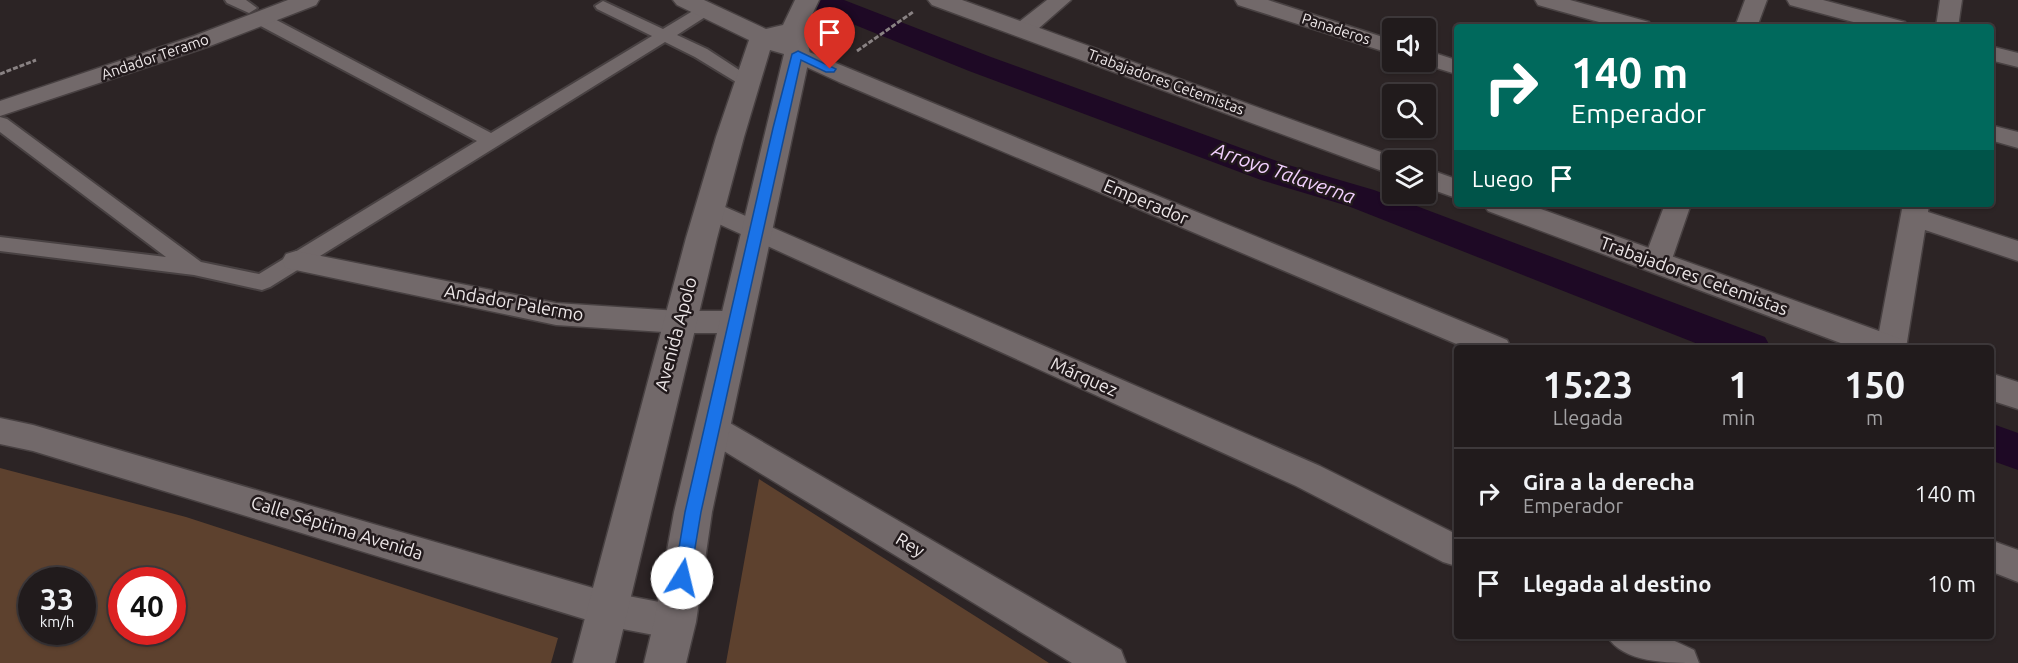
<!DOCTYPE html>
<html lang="es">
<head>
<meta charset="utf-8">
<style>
  body { margin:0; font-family:Ubuntu,sans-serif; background:#2d2829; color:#f1f3f6; height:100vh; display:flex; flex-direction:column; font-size:22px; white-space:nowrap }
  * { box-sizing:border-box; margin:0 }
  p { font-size:20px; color:#a2a1a3 }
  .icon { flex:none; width:33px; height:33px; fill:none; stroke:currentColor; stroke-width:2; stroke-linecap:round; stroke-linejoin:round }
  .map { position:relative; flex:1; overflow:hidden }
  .details { position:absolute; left:1454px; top:345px; width:540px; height:294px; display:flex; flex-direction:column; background:#211b1c; border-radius:6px; box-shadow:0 2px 4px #0004,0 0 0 2px #3e393b }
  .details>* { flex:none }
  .top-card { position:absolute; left:1454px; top:24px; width:540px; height:183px; border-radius:6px; box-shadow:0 2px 4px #0004,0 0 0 2px #3e393b; background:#00695c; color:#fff; overflow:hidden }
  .tools { position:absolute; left:1382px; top:18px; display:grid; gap:12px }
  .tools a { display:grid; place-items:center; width:54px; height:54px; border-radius:6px; background:#211b1c; box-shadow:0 2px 4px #0004,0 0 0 2px #3e393b; font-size:30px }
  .speed { position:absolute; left:18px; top:567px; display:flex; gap:12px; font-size:30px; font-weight:700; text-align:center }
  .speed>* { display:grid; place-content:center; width:78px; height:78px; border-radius:50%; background:#211b1c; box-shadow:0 2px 4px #0004,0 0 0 2px #3e393b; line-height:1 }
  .speed small { font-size:15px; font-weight:400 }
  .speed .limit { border:9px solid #d22; background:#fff; color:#111 }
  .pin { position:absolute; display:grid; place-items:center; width:51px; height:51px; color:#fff; margin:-62px -26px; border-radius:50% 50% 50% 0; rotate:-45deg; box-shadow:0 0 6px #0007 }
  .pin .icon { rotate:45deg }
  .me { position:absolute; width:66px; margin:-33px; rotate:9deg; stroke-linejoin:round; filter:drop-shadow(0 0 4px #0008) }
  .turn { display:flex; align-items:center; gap:21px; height:126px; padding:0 18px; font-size:27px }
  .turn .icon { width:78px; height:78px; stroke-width:2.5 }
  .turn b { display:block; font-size:42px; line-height:51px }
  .then { display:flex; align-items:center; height:57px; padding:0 18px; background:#0003; gap:12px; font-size:22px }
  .eta { display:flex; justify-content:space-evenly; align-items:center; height:102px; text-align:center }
  .eta b { font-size:36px; font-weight:600; line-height:42px }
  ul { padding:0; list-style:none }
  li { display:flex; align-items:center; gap:18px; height:90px; padding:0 18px; border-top:2px solid #3e393b }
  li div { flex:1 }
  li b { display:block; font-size:22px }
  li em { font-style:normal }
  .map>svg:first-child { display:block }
  .green { fill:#5d412e; fill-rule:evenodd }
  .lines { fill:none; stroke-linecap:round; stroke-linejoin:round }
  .canal { fill:#1e0925; fill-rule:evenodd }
  .pedestrian-casing { stroke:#484142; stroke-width:4 }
  .minor-casing { stroke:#484142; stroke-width:3 }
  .tertiary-casing { stroke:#484142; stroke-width:3 }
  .path { stroke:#898283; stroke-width:3; stroke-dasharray:5 2; stroke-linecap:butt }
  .pedestrian { fill:#72696a; fill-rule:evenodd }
  .minor { fill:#72696a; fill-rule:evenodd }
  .tertiary { fill:#72696a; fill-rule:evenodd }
  .route { fill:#1a73e8; stroke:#114b97; stroke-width:1.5 }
  .labels { text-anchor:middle; stroke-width:5; stroke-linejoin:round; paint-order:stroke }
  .far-street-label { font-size:15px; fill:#ede7e8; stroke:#221a1c }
  .street-label { font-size:18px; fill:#ede7e8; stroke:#221a1c }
  .water-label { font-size:20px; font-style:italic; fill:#f2d0fe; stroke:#221a1c }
</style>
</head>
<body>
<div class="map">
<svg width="2018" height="663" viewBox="0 0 2018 663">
  <rect width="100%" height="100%" fill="#2c2425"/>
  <path class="green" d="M0 468 186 517 558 638 551 663H0ZM32 580H82V632H32ZM122 580H172V632H122Z
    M759 479 1049 663H726Z"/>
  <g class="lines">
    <path class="canal" d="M803 0H844L991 57 1285 164 1374 190 1765 337 1771 348H1708L1348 206 1261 180 969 71 808 6Z
      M1990 423 2018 433V470L1990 460Z"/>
    <defs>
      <path id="pedestrian" d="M225 0H246L257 8 249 13 227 3Z
        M603 1 663 29 701 6H713L715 9 713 12 677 35 707 49 756 81 753 85H741L695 57 665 42 270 287 262 290 194 275 0 251V237L166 257 0 132V117L7 119 201 262 259 274 477 141 255 23 253 19 255 15H267L491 133 652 36 597 9 595 6Z"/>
      <path id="minor" d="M288 0H319L316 5 210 46 0 116V101L194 36Z
        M1047 0H1071L1031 35 1023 37 1015 35 1012 30 1015 25Z
        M1235 0H1268L1392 40V54L1238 5Z
        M1535 0H1570L1649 22 1652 27H1617L1538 5Z
        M1745 0H1767L1757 27H1735Z
        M1787 0H1823L1905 22 1908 27H1872L1790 5Z
        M1940 0H1962L1958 27H1936Z
        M1990 46 2018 53V67L1990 60Z
        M797 47 1507 340 1511 348H1466L839 82 789 59 786 54 789 49Z
        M1425 50 1456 60V74L1417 62H1425Z
        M1990 125 2018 132V148L1990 140Z
        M709 200 1320 466 1456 534V566L1443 562 1296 486 699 215 696 209 699 203Z
        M1665 204H1691L1671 262 1667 269 1657 272 1647 269 1643 262Z
        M1903 204H1929L1928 212 2018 241V261L1925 230 1906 348H1876Z
        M296 251 556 303 679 311H735L746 314 750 322 746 330 735 333H679L556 325 286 268 282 261 286 254Z
        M712 415 723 419 1121 650 1126 663H1072L701 437 696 428 701 419Z
        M0 418 33 425 607 592 675 605 688 610 694 622 688 634 675 639 607 626 33 451 0 444Z
        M1990 540 2018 550V582L1990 571Z
        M1607 636H1664L1694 650 1699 663C1667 663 1623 663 1607 636Z"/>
      <path id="tertiary" d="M673 0H704L766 29 783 25 795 0H819L805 30 810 54 712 512 696 622 686 663H644L654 622 674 512 784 54 770 50 744 137 717 238 615 663H573L686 238 716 137 749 40 677 5Z
        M928 0H962L1403 160H1392V174L1382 171 932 5Z
        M1425 168 1456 179V198L1425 187Z
        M1483 204H1527L1901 339 1906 348H1854L1488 211Z
        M1990 373 2018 382V409L1990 400Z"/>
    </defs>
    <use href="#pedestrian" class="pedestrian-casing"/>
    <use href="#minor" class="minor-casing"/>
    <use href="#tertiary" class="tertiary-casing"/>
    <path class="path" d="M857 51 913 12
      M0 74 36 60"/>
    <use href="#pedestrian" class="pedestrian"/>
    <use href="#minor" class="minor"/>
    <use href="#tertiary" class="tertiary"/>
  </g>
  <path class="route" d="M798 51 836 69 834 72H826L801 60 701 512 690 578 688 583 682 585 676 583 674 578 685 512 773 128 792 54Z"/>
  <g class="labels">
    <g class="far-street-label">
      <text transform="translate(1336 29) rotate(18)" y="5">Panaderos</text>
      <text transform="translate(155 57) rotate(-19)" y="5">Andador Teramo</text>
      <text transform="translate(1166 82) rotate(20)" y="5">Trabajadores Cetemistas</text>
    </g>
    <g class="street-label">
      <text transform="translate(1146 202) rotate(23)" y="6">Emperador</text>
      <text transform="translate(1694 276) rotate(20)" y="6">Trabajadores Cetemistas</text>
      <text transform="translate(514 303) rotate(10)" y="6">Andador Palermo</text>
      <text transform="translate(676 334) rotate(-75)" y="6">Avenida Apolo</text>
      <text transform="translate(1084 377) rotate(24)" y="6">Márquez</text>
      <text transform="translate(337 528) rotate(17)" y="6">Calle Séptima Avenida</text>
      <text transform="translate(910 545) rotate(31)" y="6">Rey</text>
    </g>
    <g class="water-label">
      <text transform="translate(1284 173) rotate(19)" y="7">Arroyo Talaverna</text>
    </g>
  </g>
</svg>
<div class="tools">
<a><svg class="icon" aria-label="sound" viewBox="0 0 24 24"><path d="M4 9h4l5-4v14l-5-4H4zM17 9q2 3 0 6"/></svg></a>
<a><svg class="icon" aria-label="search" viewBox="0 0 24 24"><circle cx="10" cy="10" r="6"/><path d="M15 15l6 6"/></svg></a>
<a><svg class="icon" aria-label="layers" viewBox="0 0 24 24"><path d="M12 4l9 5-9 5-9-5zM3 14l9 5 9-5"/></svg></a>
</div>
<div class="speed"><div>33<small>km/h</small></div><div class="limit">40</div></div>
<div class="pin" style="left:830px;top:69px;background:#d93025"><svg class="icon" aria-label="arrive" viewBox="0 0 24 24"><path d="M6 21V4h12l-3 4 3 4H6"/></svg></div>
<svg class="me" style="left:682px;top:578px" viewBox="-20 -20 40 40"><circle r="19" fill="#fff"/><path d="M0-13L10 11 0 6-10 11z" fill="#1a73e8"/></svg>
<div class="top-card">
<div class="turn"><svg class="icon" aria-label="right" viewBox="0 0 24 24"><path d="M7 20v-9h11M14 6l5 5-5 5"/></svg><div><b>140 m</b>Emperador</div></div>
<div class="then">Luego<svg class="icon" aria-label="arrive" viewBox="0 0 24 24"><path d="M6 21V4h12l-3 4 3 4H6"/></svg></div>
</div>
<section class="details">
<div class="eta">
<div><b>15:23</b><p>Llegada</p></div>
<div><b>1</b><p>min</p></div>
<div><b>150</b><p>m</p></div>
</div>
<ul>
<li><svg class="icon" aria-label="right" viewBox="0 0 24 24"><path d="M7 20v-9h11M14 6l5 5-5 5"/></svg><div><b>Gira a la derecha</b><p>Emperador</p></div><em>140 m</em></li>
<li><svg class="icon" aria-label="arrive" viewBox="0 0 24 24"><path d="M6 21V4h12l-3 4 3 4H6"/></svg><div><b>Llegada al destino</b></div><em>10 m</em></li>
</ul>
</section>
</div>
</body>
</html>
